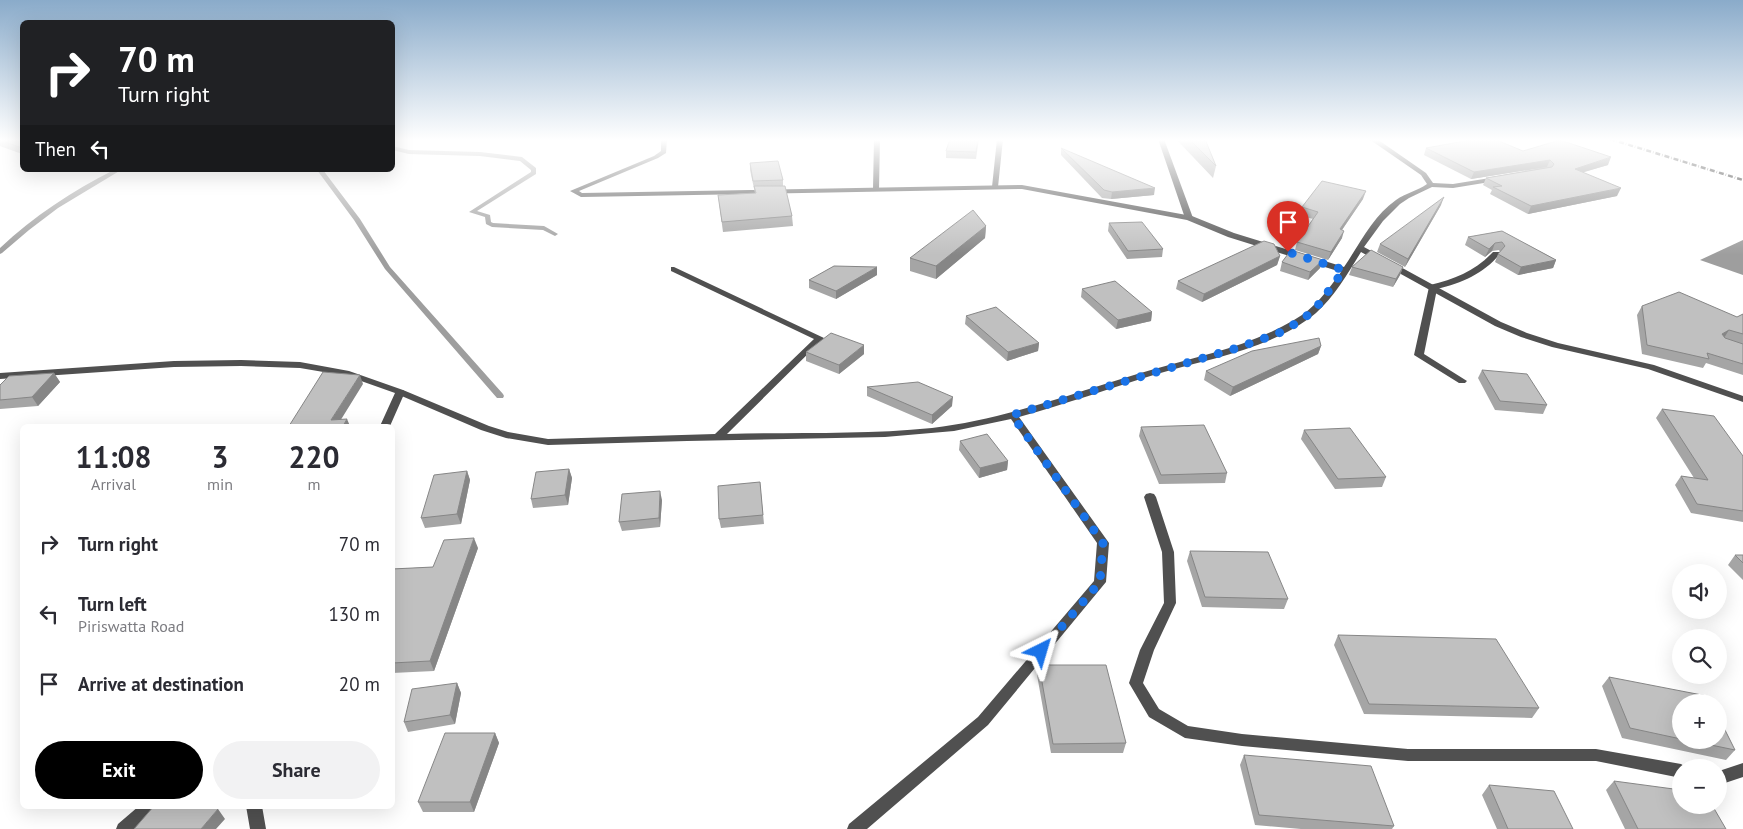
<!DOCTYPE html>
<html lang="en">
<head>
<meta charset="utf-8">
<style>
  body { margin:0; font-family:"PT Sans",sans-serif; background:#f2f2f3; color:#2b2b33; height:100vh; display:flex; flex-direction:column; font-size:19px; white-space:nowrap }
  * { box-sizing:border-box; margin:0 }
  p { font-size:16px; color:#7c7c81 }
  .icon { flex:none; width:28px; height:28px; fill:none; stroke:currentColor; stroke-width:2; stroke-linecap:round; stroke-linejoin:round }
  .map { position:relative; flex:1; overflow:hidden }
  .side { position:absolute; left:20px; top:424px; width:375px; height:385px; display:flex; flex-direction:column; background:#fff; border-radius:8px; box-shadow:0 5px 20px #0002 }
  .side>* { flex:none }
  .guide { position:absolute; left:20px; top:20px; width:375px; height:152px; border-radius:8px; box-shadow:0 5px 20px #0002; background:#202124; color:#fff; overflow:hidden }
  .fabs { position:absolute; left:1672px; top:564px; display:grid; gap:10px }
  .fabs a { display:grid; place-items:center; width:55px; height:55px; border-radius:50%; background:#fff; box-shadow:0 5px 20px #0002; font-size:25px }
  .pin { position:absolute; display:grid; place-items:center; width:42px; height:42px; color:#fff; margin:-51px -21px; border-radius:50% 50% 50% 0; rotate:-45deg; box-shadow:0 0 5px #0007 }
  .pin .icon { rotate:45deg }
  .me { position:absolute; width:55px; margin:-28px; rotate:40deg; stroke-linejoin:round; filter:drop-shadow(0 0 4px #0008) }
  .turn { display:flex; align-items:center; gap:18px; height:105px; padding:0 15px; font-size:22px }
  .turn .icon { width:65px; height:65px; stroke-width:2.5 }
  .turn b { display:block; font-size:35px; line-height:42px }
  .then { display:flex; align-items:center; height:48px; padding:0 15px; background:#0003; gap:10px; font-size:19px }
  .eta { display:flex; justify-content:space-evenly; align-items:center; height:85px; text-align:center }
  .eta b { font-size:30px; font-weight:700; line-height:35px }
  .cta { display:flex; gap:10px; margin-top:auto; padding:10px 15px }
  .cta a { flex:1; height:58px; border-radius:30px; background:#000; color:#fff; font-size:20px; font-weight:700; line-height:58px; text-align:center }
  .cta a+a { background:#f2f2f3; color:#2b2b33 }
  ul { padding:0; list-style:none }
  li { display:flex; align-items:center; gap:15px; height:70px; padding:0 15px }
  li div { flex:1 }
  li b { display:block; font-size:19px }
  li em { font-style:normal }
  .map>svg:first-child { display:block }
  .water { fill:#9e9e9e }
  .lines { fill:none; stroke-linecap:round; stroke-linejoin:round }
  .stream { fill:#9e9e9e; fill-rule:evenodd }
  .service { fill:#505050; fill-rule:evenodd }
  .minor { fill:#505050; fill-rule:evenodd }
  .tertiary { fill:#505050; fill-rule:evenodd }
  .rail { stroke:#000; stroke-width:2.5; stroke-dasharray:5 2 0.5 2; stroke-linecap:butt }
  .wall { fill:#a5a5a5 }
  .shaded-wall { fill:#868686 }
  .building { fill:#c0c0c0; stroke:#868686 }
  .route { stroke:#1a73e8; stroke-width:9; stroke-dasharray:0 16.2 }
</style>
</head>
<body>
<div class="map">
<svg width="1743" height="829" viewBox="0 0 1743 829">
  <rect width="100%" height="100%" fill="#fff"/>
  <path class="water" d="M1743 240V275L1700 260Z"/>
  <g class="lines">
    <path class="stream" d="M392 146 409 150 480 152 522 157 536 168V174L477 211 490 215 491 222 493 223 544 226 558 234 555 236 543 230 492 227 486 224 485 217 469 212 531 172V170L520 161 480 156 409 154 392 150Z
      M114 170H121L58 208 29 230 2 253 0 254V248C34 216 72 191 114 170Z
      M317 170H323L360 219 390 267 503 394 504 396 503 398H497L385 269 354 220Z"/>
    <path class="service" d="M874 139H880L879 189 876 191 873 189Z
      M997 139H1003L998 187 995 189 992 187Z
      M1158 139H1164L1193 218 1192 220 1185 218Z
      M1493 252H1499L1500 254C1483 274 1462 283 1437 289L1424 354 1467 381 1465 383H1459L1414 355 1429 287 1430 285C1455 279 1475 271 1493 252Z"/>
    <path class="minor" d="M661 139H667L666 153 658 158 579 191 582 193 1022 185 1192 216 1234 233 1344 267C1359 245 1373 216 1396 200 1406 193 1417 191 1427 184L1421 175 1369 139H1377L1426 173 1433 183 1453 184 1496 177 1499 179 1496 181 1453 188 1432 187 1409 198 1400 204 1383 221 1364 247 1501 322 1527 333 1558 343 1654 365 1743 396V402L1648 369 1552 347 1521 337 1495 326 1361 252C1348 273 1335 296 1316 313 1272 349 1211 358 1157 374 1111 388 1066 404 1019 417L1109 543 1106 582 988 725 867 829H847L849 824 978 717 1094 581 1097 543 1011 419 954 431 885 437 687 441 548 445 506 438 481 430 397 394 395 392 397 390H403L489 426 508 432 548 439 715 434 814 339 671 271V267H674L824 338 727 434C795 432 864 435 932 428 1008 419 1078 391 1151 370 1200 356 1250 346 1294 320 1314 309 1328 290 1341 272L1228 237 1187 220 1022 189 581 197 570 191 654 156 661 151Z
      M1150 493 1154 494 1156 497 1174 552 1176 603 1154 650 1143 683 1159 709 1188 726 1242 734 1408 749H1596L1681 764 1687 768H1681V778L1596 761H1408L1242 746 1185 738 1149 717 1129 683 1140 650 1164 603 1162 552 1144 497 1146 494Z
      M1743 763V777L1719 785V771Z
      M246 806H262L266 829H250Z"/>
    <path class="tertiary" d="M241 360 300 362 349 371 403 390 405 392 390 426H380L395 393 347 376 300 368 241 366 174 367 0 379V373L174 361Z
      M139 806H158L155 811 135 829H116L118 824Z"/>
    <path class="rail" d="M1610 139 1743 180"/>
  </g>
  <path class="wall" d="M0 139H22V154L0 146Z
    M950 139H979L976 159 946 158V151Z
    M1176 139H1205L1216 166 1213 178Z
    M1061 148 1154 195 1111 199 1102 198 1061 155Z
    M1426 148 1523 151 1608 165 1583 172 1617 196 1528 214 1490 194 1492 190 1483 185 1486 178 1541 168 1471 179 1424 155Z
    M750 163 783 180V186L792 216 793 226 723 232 718 195 755 193 750 170Z
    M1363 199 1342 230V238L1328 260 1295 250 1297 242 1313 219 1299 215 1302 207Z
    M1441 205 1405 267 1377 252 1380 244Z
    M1109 223 1163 249 1162 257 1127 259 1108 231Z
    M986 226 985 238 936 279 910 271V258Z
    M1502 231 1556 260 1553 268 1518 275 1495 262 1498 254 1500 252 1499 250 1492 251 1485 257 1465 245 1468 237Z
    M1280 256 1277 265 1202 302 1176 289 1178 281Z
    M1323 260 1320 268 1308 280 1280 271 1282 262Z
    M1352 267H1403L1400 275 1393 287 1349 275Z
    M877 275 836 299 809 288V280Z
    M1082 289 1152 312 1151 321 1116 329 1081 297Z
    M1642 306 1737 317 1743 314V375L1706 363 1703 368 1642 354 1637 315Z
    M966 316 1039 343 1038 351 1007 361 965 324Z
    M1321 346 1318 354 1230 396 1204 380 1206 371Z
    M806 352 864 354 839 374 806 361Z
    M1482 370 1547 405 1543 414 1495 410 1478 378Z
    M54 373 60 382 38 406 0 409V385Z
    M867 387 952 406 932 424 867 396Z
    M1662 409 1743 456V522L1691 513 1675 485 1681 476 1694 478 1656 418Z
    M1141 427 1227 473 1225 483 1159 484 1139 436Z
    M1304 430 1386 477 1382 487 1335 489 1301 439Z
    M960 441 1008 461 1007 470 979 478 959 450Z
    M569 469 572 478 568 505 533 508 531 499Z
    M467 471 470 480 461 524 425 528 421 518Z
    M760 482 764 524 721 528 719 519Z
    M662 500 660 527 622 531 619 522Z
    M478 548 434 671 392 673V569L433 567Z
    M1190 551 1288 599 1284 609 1202 607 1187 561Z
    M1735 555H1743V580L1728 565Z
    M1338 635 1539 708 1532 718 1364 714 1334 645Z
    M1039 665 1126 743 1123 753H1051L1037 675Z
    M1609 677 1681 702V740H1719L1735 750 1726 760 1622 738 1602 686Z
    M457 683 461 693 455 724 408 732 404 722Z
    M495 733 499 743 474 812H423L418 802Z
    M1244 755 1394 826 1392 829H1301L1255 825 1240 765Z
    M1614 781 1726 829H1625L1606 790Z
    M1489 785 1573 829H1497L1482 795Z"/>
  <path class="shaded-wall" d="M1611 157 1608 165 1571 176 1575 169Z
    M1550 160 1547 167 1471 179 1474 172Z
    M1155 188 1154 195 1111 199 1112 192Z
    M1621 188 1617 196 1528 214 1531 206Z
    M1366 191 1363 199 1337 237 1340 229Z
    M1444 197 1441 205 1405 267 1408 259Z
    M986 226 985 238 936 279V266Z
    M1344 231 1342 238 1328 260 1331 252Z
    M1495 243 1492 251 1485 257 1489 249Z
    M1280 256 1277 265 1202 302 1204 294Z
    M1323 260 1320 268 1308 280 1310 272Z
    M1556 260 1553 268 1518 275 1521 267Z
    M877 267V275L836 299V291Z
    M1403 267 1400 275 1393 287 1396 279Z
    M1152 312 1151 321 1116 329 1118 320Z
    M1729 330 1724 338 1722 334Z
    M1039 343 1038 351 1007 361 1008 352Z
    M864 345V354L839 374V365Z
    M1321 346 1318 354 1230 396 1233 387Z
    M54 373 60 382 38 406 32 397Z
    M360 375 363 384 337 426 331 420Z
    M953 397 952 406 932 424V415Z
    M347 419 350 426H343Z
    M1008 461 1007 470 979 478 980 468Z
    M569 469 572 478 568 505 565 495Z
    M467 471 470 480 461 524 457 514Z
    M660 491 662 500 660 527 659 518Z
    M474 538 478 548 434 671 430 661Z
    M457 683 461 693 455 724 450 715Z
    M495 733 499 743 474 812 470 802Z
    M218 809 225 819 216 829H201Z"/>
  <path class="building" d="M0 139H22V148L0 140Z
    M950 139H978L976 152 946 151Z
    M1189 139H1205L1216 166Z
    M1476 139H1494L1523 151 1560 140 1611 157 1575 169 1621 188 1531 206 1493 187 1502 186 1486 178 1552 167 1554 164 1550 160 1474 172 1426 148Z
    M1061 148 1155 188 1112 192 1104 190Z
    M778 161 783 180 753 181 750 163Z
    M1322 181 1366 191 1340 229 1344 231 1331 252 1297 242 1318 212 1302 207Z
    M754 186H785L792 216 722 222 718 195 756 193Z
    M1444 197 1408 259 1380 244Z
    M973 210 986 226 936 266 910 258Z
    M1142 222 1163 249 1128 251 1109 223Z
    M1502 231 1556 260 1521 267 1498 254 1505 246 1502 242 1495 243 1489 249 1468 237Z
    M1264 241 1274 244 1280 256 1204 294 1178 281Z
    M1291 250 1323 260 1310 272 1282 262Z
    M1371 250 1403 267 1396 279 1352 267Z
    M834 266 877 267 836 291 809 280Z
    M1115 281 1152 312 1118 320 1082 289Z
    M1679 292 1737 317 1743 314V334L1729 330 1722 334 1725 338 1743 344V364L1707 353 1709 359 1647 345 1642 306Z
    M996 307 1039 343 1008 352 966 316Z
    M831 333 864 345 839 365 806 352Z
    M1319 338 1321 346 1233 387 1206 371 1252 351Z
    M1482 370 1527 374 1547 405 1500 401Z
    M323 372 360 375 331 420 347 419 343 426H289Z
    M54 373 32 397 0 400V385L9 376Z
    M918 382 953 397 932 415 867 387Z
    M1662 409 1714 416 1743 456V511L1697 504 1681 476 1708 480Z
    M1204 425 1227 473 1161 475 1141 427Z
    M1350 428 1386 477 1338 479 1304 430Z
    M987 434 1008 461 980 468 960 441Z
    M569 469 565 495 531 499 536 472Z
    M467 471 457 514 421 518 434 475Z
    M760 482 763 515 719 519 718 486Z
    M660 491 659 518 619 522 622 494Z
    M474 538 430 661 392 663V569L433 567 444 540Z
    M1190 551 1268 552 1288 599 1205 597Z
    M1735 555H1743V563Z
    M1338 635 1496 639 1539 708 1369 704Z
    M1039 665H1106L1126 743 1053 744Z
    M1609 677 1707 696 1711 702H1681V739L1630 728Z
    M457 683 450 715 404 722 412 689Z
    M1719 718 1735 750 1687 740H1719Z
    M445 733H495L470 802H418Z
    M1244 755 1371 766 1394 826 1259 815Z
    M1614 781 1681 790V805H1712L1726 829H1638Z
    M1489 785 1554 791 1573 829H1508Z
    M154 806H208L218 809 201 829H134Z"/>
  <linearGradient id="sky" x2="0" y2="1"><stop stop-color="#8aabca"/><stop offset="0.55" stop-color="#fff"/><stop offset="1" stop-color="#fff" stop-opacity="0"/></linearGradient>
  <rect width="1743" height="255" fill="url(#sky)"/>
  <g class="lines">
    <path class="route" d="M1041 651 1100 582 1103 543 1012 415 1237 348 1279 333 1302 320 1316 308 1344 270 1288 252"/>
  </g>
</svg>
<div class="fabs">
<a><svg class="icon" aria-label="sound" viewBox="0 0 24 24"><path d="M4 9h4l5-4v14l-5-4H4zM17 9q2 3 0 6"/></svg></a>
<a><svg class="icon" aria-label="search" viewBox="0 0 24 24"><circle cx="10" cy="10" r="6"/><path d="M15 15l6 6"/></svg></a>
<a>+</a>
<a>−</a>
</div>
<div class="pin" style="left:1288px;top:252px;background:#d93025"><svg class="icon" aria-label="arrive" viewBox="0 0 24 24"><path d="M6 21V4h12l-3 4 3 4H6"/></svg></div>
<svg class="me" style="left:1041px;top:651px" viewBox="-20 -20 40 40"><path d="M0-17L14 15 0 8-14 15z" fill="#1a73e8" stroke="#fff" stroke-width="4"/></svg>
<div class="guide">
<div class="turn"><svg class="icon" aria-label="right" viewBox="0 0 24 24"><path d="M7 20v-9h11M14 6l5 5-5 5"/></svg><div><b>70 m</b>Turn right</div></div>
<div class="then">Then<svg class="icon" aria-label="left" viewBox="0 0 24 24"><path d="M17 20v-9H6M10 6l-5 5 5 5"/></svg></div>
</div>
<section class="side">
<div class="eta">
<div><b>11:08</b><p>Arrival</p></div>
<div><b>3</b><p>min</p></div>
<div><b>220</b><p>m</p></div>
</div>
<ul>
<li><svg class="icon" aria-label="right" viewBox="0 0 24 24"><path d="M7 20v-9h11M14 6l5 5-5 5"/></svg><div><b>Turn right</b></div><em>70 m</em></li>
<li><svg class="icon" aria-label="left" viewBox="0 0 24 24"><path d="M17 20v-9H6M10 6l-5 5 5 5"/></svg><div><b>Turn left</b><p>Piriswatta Road</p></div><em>130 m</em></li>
<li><svg class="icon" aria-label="arrive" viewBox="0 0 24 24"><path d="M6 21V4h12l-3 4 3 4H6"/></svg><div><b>Arrive at destination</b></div><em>20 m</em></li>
</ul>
<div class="cta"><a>Exit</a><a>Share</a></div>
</section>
</div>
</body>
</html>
